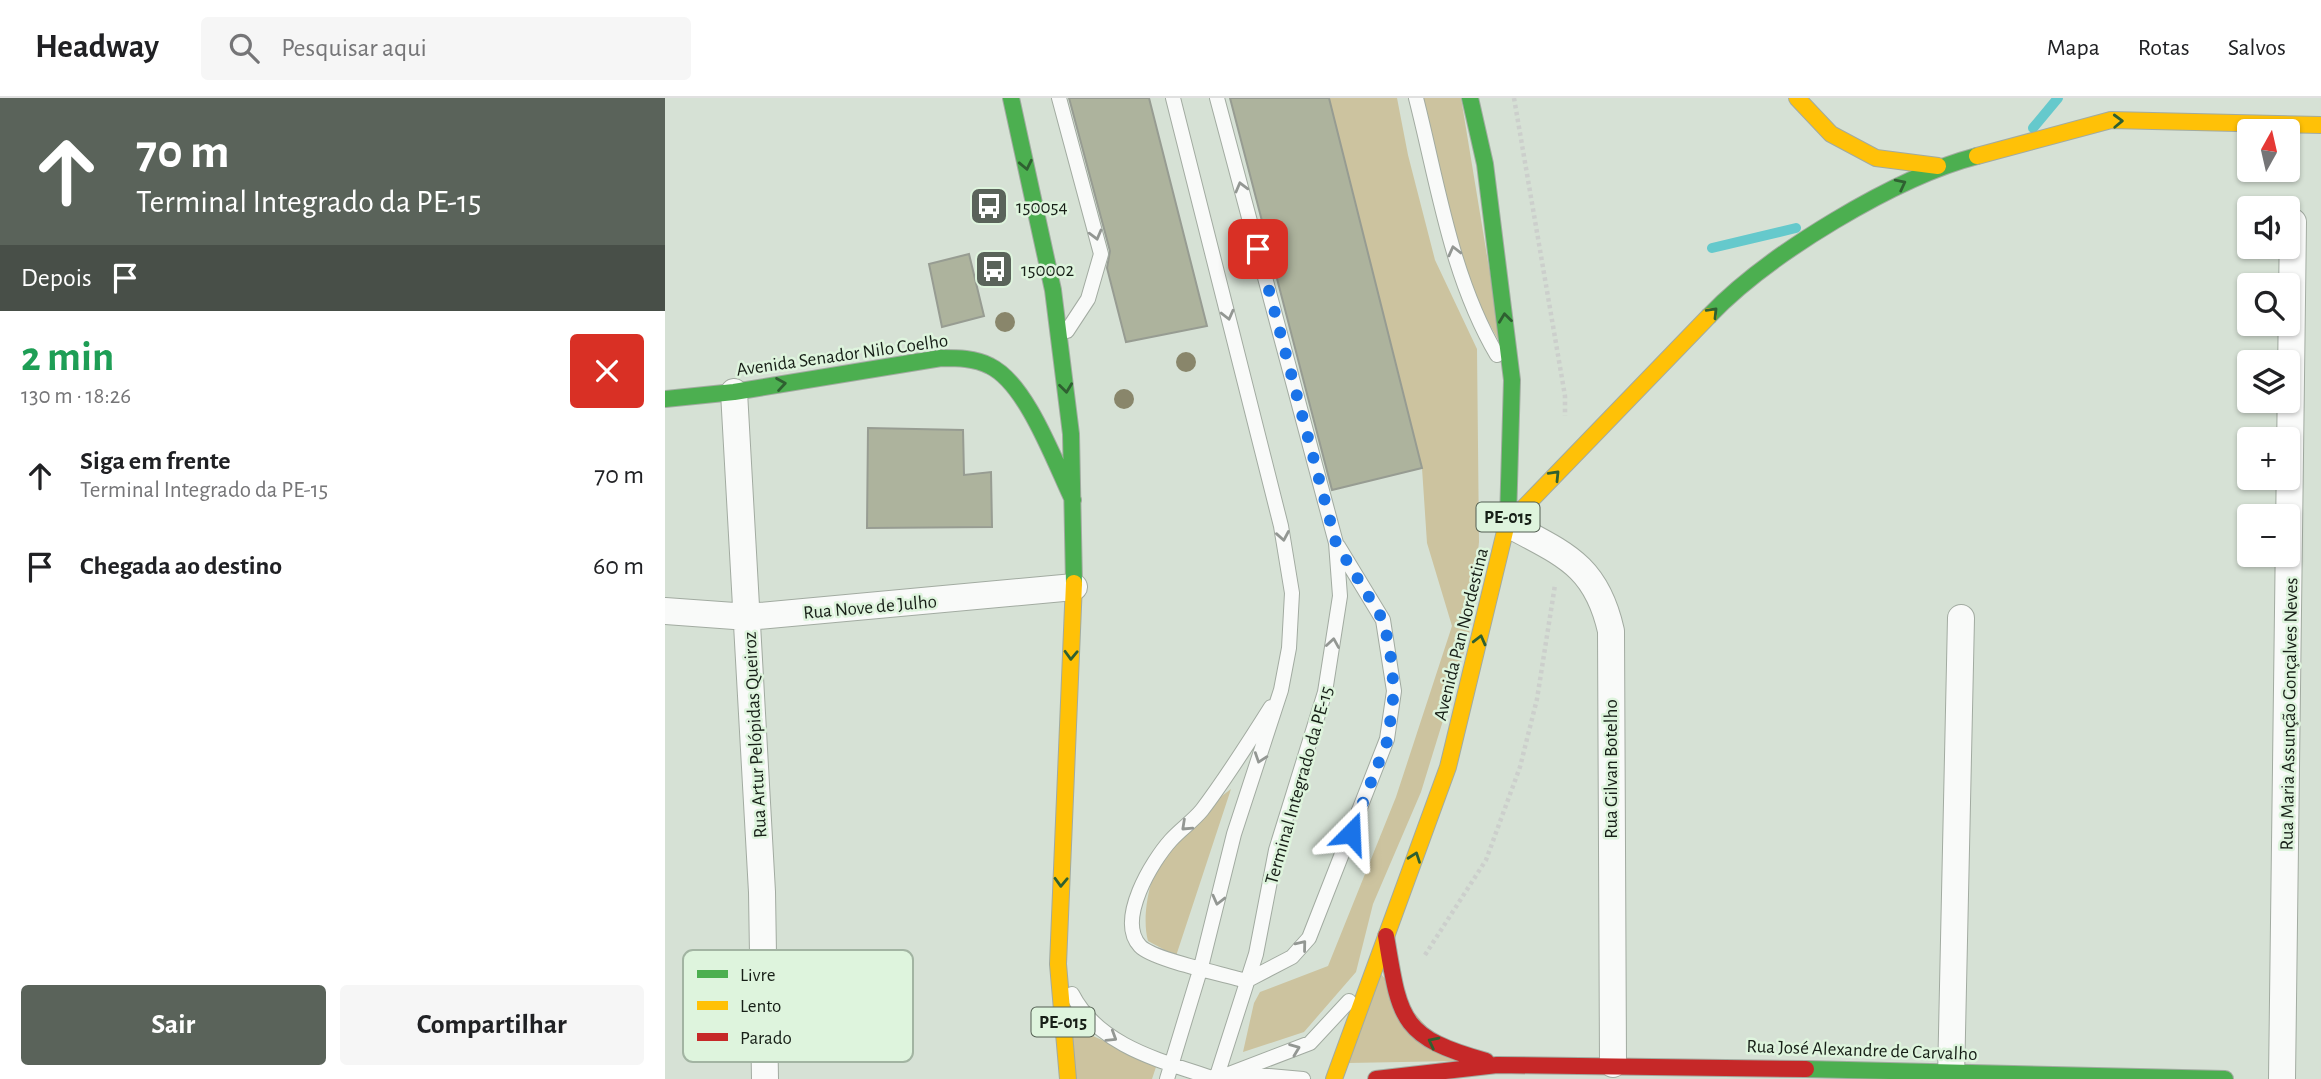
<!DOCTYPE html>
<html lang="pt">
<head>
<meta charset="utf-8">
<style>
  body { margin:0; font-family:"Alegreya Sans",sans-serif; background:#f6f6f6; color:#202124; height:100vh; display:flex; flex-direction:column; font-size:26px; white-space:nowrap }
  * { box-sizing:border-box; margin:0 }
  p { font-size:23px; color:#757577 }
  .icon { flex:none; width:38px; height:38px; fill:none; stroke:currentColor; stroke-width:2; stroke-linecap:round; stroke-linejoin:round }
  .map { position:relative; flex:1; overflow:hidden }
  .details { display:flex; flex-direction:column; background:#fff; width:665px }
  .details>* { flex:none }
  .top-card { background:#5a635a; color:#fff; overflow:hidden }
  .needle { width:46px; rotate:8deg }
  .controls { position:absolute; left:1572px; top:21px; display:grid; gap:14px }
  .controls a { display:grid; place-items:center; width:63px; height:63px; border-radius:7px; background:#fff; box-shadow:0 2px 5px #0004; font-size:35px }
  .pin { position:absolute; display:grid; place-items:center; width:60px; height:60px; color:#fff; margin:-30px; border-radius:14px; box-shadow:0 4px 10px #0006 }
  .me { position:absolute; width:77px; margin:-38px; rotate:21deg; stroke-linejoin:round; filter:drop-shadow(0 0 5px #0008) }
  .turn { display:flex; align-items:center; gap:24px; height:147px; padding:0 21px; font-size:32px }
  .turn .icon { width:91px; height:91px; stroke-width:2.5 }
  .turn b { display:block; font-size:49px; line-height:60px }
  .then { display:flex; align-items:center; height:66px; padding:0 21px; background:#0003; gap:14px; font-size:26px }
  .round { display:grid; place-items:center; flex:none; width:74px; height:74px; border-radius:7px; background:#f6f6f6 }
  .head { display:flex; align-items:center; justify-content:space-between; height:119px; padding:0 21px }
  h1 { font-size:42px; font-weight:600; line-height:52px; color:#1e9e55 }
  .primary-button { display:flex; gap:14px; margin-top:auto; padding:14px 21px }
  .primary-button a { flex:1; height:80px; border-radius:7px; background:#5a635a; color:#fff; font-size:28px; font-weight:600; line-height:80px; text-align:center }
  .primary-button a+a { background:#f6f6f6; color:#202124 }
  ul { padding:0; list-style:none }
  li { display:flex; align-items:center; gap:21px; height:91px; padding:0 21px }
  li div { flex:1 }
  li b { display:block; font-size:26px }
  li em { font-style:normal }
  header { display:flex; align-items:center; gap:42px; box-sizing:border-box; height:98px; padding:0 35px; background:#fff; border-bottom:2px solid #e0e0e0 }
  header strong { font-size:33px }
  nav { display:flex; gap:38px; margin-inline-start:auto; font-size:24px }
  .search { width:490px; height:63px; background:#f6f6f6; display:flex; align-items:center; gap:18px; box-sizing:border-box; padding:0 24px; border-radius:7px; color:#757577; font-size:26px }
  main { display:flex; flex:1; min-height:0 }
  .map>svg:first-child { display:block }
  .green { fill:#ccc39f }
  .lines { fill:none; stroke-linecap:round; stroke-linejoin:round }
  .stream { stroke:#65c9cc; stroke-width:10 }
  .building { fill:#adb39d; stroke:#979c92; stroke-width:2 }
  .lane-casing { stroke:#a2aba1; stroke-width:16 }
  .street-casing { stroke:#a2aba1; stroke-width:28 }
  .fast-casing { stroke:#a2aba1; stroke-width:18 }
  .slow-casing { stroke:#a2aba1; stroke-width:18 }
  .jam-casing { stroke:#a2aba1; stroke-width:18 }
  .path { stroke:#cccfcc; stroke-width:4.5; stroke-dasharray:3.5 3.5; stroke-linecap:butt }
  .lane { stroke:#f9faf9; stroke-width:14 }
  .street { stroke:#f9faf9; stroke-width:26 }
  .fast { stroke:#4caf50; stroke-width:16 }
  .slow { stroke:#ffc107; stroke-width:16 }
  .jam { stroke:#c62828; stroke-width:16 }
  .tree { fill:#89866b }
  .oneway { stroke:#2f6031 }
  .oneway2 { stroke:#939793 }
  .route { stroke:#1a73e8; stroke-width:12; stroke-dasharray:0 21.6 }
  .labels { text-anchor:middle; stroke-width:5; stroke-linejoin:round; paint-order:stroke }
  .shield { fill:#def4dd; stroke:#535f52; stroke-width:2 }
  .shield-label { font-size:18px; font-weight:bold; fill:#171f17 }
  .poi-label { font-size:19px; fill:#171f17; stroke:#def4dd; text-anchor:start }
  .street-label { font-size:19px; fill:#171f17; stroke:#def4dd }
  .key { fill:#def4dd; stroke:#a2b4a2; stroke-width:2 }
  .key-label { font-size:19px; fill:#171f17 }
</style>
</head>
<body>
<header>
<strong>Headway</strong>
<div class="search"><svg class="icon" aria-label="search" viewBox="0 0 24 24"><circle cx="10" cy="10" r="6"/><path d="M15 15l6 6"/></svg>Pesquisar aqui</div>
<nav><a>Mapa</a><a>Rotas</a><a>Salvos</a></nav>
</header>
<main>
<section class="details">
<div class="top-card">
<div class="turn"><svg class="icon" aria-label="ahead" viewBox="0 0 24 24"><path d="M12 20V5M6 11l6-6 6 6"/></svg><div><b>70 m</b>Terminal Integrado da PE-15</div></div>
<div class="then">Depois<svg class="icon" aria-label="arrive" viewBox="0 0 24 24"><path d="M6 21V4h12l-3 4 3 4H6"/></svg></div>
</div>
<div class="head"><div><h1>2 min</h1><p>130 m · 18:26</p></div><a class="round" style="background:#d93025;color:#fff"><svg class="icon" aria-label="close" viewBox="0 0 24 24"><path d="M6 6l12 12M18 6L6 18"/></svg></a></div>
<ul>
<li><svg class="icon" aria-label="ahead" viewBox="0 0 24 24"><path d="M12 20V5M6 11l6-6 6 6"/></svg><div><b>Siga em frente</b><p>Terminal Integrado da PE-15</p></div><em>70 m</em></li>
<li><svg class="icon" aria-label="arrive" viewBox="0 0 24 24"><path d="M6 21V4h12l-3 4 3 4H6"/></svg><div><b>Chegada ao destino</b></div><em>60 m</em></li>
</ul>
<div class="primary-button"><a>Sair</a><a>Compartilhar</a></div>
</section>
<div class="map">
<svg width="1656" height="981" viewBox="0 0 1656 981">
  <rect width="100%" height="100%" fill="#d6e1d5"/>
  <path class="green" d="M664 0H732L743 57 770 162 812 251 814 444 804 538 756 694 708 806 691 874 639 934 578 954 589 905 595 894 663 868 731 699 787 528 762 445 757 370Z
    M751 0H796L837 249 811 201 785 136Z
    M566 691 511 858 483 843C475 814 488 763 508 740 525 722 546 706 566 691Z
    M716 876 791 963 683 965Z
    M403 910 421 935 492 966 487 981H403Z"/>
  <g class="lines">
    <path class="stream" d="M1368 30 1393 0
      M1047 150 1131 130"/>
  </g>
  <path class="building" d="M404 0H484L542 228 461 244 442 170 445 153Z
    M565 0H664L757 370 667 392Z
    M304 156 319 218 277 229 264 166Z
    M203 330 298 332 299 377 326 374 327 429 202 430Z"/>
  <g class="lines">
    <defs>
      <path id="lane" d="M394 0 436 156 423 201 402 233
        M751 0C773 86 786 179 832 257
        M581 883 627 859 644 840 722 641 729 593 718 522 673 448
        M581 883C559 876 488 862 475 848 451 822 487 763 506 742 516 731 528 723 537 712 562 679 584 644 606 609
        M407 896C434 949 498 963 550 981
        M571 975 638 981
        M502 981 536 869 569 736 616 592 624 550 627 495 616 428 508 0
        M551 981 591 856 611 752 660 594 675 498 671 445 552 0
        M551 981 645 945 684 903"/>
      <path id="street" d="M69 294 97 794 100 981
        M843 426C898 456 931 466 946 533L948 966
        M0 513 83 519 409 489
        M1286 981 1296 520
        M1617 981 1628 124"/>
      <path id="fast" d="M346 0 388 192 406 336 409 485
        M805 0 820 66 847 282 843 421
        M1044 218C1103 156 1231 79 1312 58
        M0 301 69 294 276 260C292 260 310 260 325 268 362 286 390 365 408 402
        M1141 971 1560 981"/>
      <path id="slow" d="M1132 0 1166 36 1211 60 1273 68
        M1312 58 1446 22 1656 27
        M843 426 1044 218
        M403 981 393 866 409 485
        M669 981 783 669 843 421"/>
      <path id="jam" d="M721 838C735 922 735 939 821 963
        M711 981 832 967 1141 971"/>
    </defs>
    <use href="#lane" class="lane-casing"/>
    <use href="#street" class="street-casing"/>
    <use href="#fast" class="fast-casing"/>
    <use href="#slow" class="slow-casing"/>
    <use href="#jam" class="jam-casing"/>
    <path class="path" d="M849 0 900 298V318
      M760 857 821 762 855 669 872 601 890 487"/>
    <use href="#lane" class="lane"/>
    <use href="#street" class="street"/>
    <use href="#fast" class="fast"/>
    <use href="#slow" class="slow"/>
    <use href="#jam" class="jam"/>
  </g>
  <g class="tree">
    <circle cx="340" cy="224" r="10"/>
    <circle cx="521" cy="264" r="10"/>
    <circle cx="459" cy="301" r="10"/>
  </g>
  <defs><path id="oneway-chevron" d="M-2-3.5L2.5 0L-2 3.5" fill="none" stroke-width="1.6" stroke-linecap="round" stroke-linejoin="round" transform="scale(1.75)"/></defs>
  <g class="oneway">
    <use href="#oneway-chevron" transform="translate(1453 23) rotate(-2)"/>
    <use href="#oneway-chevron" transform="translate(361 67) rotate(78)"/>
    <use href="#oneway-chevron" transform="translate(1236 86) rotate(-27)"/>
    <use href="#oneway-chevron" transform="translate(1048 214) rotate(-46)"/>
    <use href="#oneway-chevron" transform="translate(840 220) rotate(-97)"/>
    <use href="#oneway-chevron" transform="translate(116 286) rotate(-9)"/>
    <use href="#oneway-chevron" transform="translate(401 290) rotate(83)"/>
    <use href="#oneway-chevron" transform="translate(890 377) rotate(-46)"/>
    <use href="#oneway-chevron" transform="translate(815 542) rotate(-76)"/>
    <use href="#oneway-chevron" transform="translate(406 557) rotate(92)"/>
    <use href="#oneway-chevron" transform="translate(750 759) rotate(-70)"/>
    <use href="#oneway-chevron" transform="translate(396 784) rotate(92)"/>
    <use href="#oneway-chevron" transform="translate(768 944) rotate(-153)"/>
  </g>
  <g class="oneway2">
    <use href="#oneway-chevron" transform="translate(576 89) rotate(-105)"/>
    <use href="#oneway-chevron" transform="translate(431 137) rotate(75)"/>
    <use href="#oneway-chevron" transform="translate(789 153) rotate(-104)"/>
    <use href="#oneway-chevron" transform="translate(563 217) rotate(76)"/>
    <use href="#oneway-chevron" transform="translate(618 438) rotate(80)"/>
    <use href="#oneway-chevron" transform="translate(668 545) rotate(-81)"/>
    <use href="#oneway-chevron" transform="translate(595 660) rotate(109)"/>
    <use href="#oneway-chevron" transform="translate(521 728) rotate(137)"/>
    <use href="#oneway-chevron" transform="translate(553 802) rotate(104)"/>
    <use href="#oneway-chevron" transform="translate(637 847) rotate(-51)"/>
    <use href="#oneway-chevron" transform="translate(447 939) rotate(32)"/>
    <use href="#oneway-chevron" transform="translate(630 951) rotate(-21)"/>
  </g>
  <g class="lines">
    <path class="route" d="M593 151 671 445 718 522 725 552 729 593 723 641 686 735"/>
  </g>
  <defs>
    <symbol id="bus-square" viewBox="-11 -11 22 22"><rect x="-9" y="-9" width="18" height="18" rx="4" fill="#5a635a" stroke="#def4dd"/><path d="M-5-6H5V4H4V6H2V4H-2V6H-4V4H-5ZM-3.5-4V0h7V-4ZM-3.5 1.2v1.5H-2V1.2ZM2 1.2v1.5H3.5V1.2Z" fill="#fff"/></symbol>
  </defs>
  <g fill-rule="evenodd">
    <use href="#bus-square" x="302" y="86" width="44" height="44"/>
    <use href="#bus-square" x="307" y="149" width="44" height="44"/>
  </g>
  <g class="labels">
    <g class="shield">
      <rect x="811.5" y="404.5" width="63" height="29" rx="5"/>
      <rect x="366.5" y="909.5" width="63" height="29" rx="5"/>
    </g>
    <g class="shield-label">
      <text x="843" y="425">PE-015</text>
      <text x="398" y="930">PE-015</text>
    </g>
    <g class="poi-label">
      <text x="351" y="115">150054</text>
      <text x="356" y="178">150002</text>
    </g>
    <g class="street-label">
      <text transform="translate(177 256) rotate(-8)" y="7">Avenida Senador Nilo Coelho</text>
      <text transform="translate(205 508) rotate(-5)" y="7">Rua Nove de Julho</text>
      <text transform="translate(795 536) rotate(-76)" y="7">Avenida Pan Nordestina</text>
      <text transform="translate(1623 616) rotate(-89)" y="7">Rua Maria Assunção Gonçalves Neves</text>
      <text transform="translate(89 637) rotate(-93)" y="7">Rua Artur Pelópidas Queiroz</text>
      <text transform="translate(945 671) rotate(-90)" y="7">Rua Gilvan Botelho</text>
      <text transform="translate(633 687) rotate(-74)" y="7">Terminal Integrado da PE-15</text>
      <text transform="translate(1197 951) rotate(2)" y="7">Rua José Alexandre de Carvalho</text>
    </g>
  </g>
  <rect x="18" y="852" width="230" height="112" rx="10" class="key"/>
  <rect x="32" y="872" width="31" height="8" fill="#4caf50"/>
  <rect x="32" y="903" width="31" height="9" fill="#ffc107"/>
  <rect x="32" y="935" width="31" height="8" fill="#c62828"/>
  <g class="key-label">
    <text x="75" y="883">Livre</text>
    <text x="75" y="914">Lento</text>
    <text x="75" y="946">Parado</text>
  </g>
</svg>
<div class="controls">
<a><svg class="needle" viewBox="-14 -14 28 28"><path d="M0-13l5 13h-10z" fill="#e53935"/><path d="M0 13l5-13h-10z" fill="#757577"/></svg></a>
<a><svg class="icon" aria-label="sound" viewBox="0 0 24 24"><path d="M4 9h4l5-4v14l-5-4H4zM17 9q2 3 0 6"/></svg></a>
<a><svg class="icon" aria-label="search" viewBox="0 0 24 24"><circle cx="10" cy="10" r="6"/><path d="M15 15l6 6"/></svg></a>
<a><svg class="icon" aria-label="layers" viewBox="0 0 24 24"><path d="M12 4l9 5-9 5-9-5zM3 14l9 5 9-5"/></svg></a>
<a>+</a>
<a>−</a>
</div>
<div class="pin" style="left:593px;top:151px;background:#d93025"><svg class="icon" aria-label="arrive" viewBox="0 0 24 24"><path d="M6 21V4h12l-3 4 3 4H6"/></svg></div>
<svg class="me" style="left:686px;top:735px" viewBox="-20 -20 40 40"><path d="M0-17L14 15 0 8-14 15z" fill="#1a73e8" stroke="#fff" stroke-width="4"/></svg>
</div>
</main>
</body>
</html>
